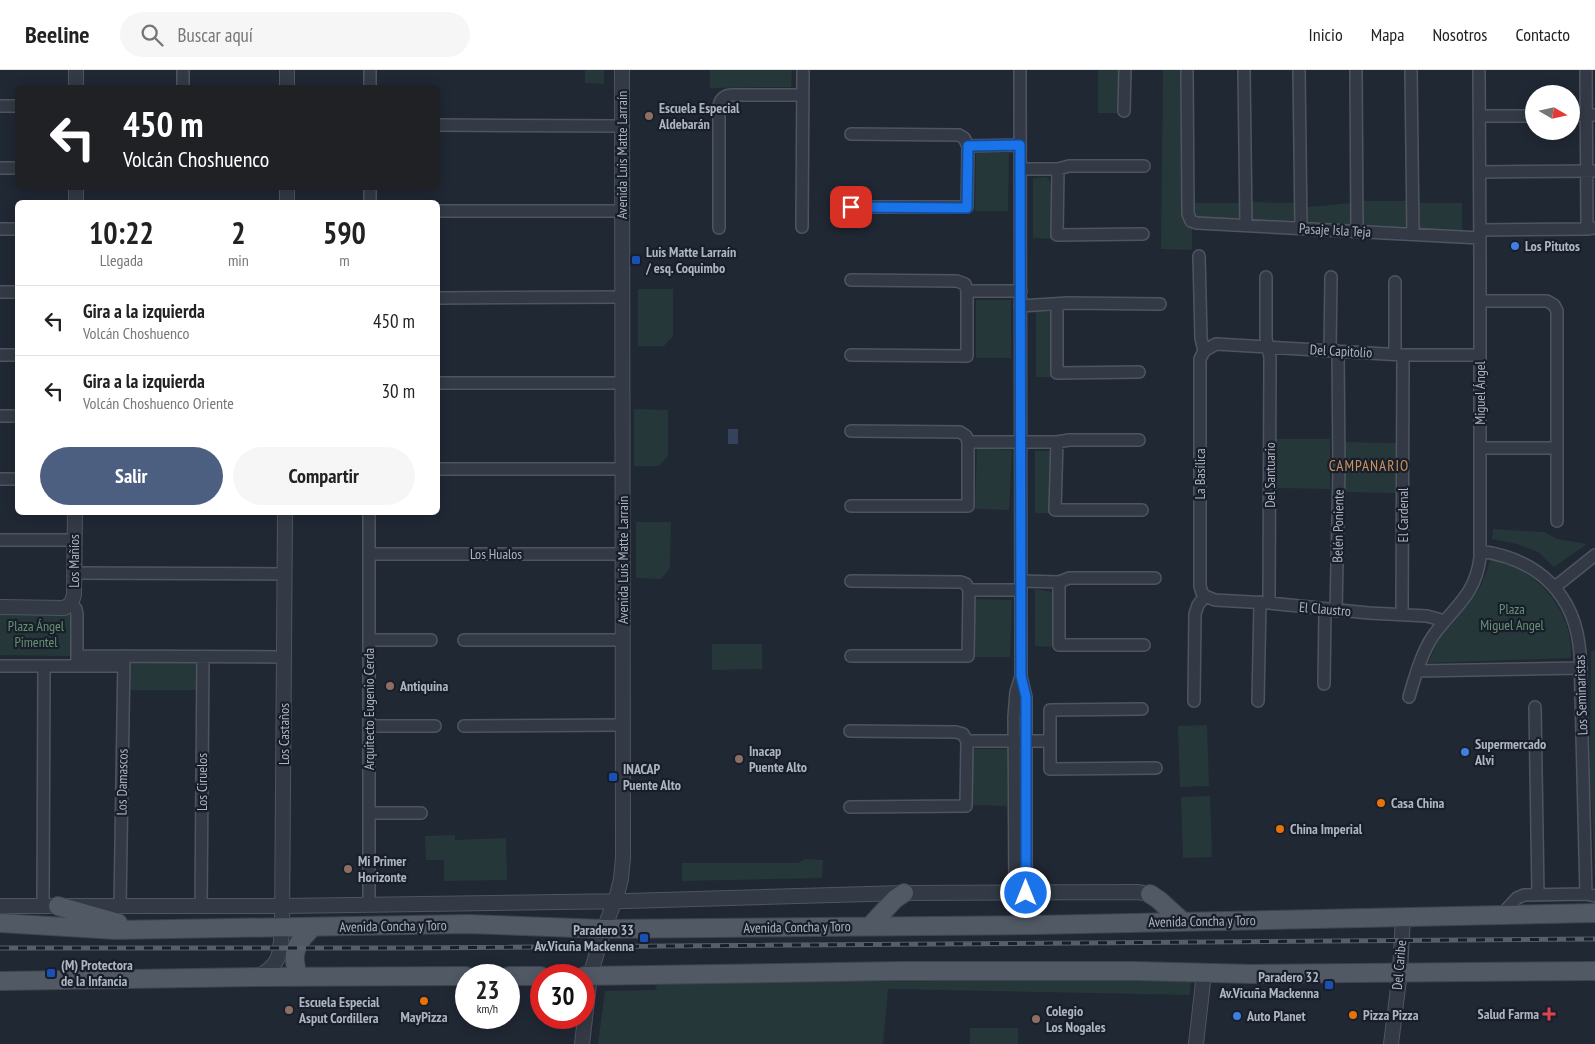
<!DOCTYPE html>
<html lang="es">
<head>
<meta charset="utf-8">
<style>
  body { margin:0; font-family:"PT Sans Narrow",sans-serif; background:#f6f6f6; color:#222; height:100vh; display:flex; flex-direction:column; font-size:19px; white-space:nowrap }
  * { box-sizing:border-box; margin:0 }
  p { font-size:16px; color:#767676 }
  .icon { flex:none; width:28px; height:28px; fill:none; stroke:currentColor; stroke-width:2; stroke-linecap:round; stroke-linejoin:round }
  .map { position:relative; flex:1; overflow:hidden }
  .sheet { position:absolute; left:15px; top:130px; width:425px; height:315px; display:flex; flex-direction:column; background:#fff; border-radius:8px; box-shadow:0 2px 12px #0003 }
  .sheet>* { flex:none }
  .banner { position:absolute; left:15px; top:15px; width:425px; height:105px; border-radius:8px; box-shadow:0 2px 12px #0003; background:#202124; color:#fff; overflow:hidden }
  .needle { width:32px; rotate:99deg }
  .tools { position:absolute; left:1525px; top:15px; display:grid; gap:10px }
  .tools a { display:grid; place-items:center; width:55px; height:55px; border-radius:50%; background:#fff; box-shadow:0 2px 12px #0003; font-size:25px }
  .speed { position:absolute; left:455px; top:894px; display:flex; gap:10px; font-size:25px; font-weight:700; text-align:center }
  .speed>* { display:grid; place-content:center; width:65px; height:65px; border-radius:50%; background:#fff; box-shadow:0 2px 12px #0003; line-height:1 }
  .speed small { font-size:12px; font-weight:400 }
  .speed .limit { border:8px solid #d22; background:#fff; color:#111 }
  .pin { position:absolute; display:grid; place-items:center; width:42px; height:42px; color:#fff; margin:-21px; border-radius:10px; box-shadow:0 2px 8px #0006 }
  .me { position:absolute; width:55px; margin:-28px; rotate:0deg; stroke-linejoin:round; filter:drop-shadow(0 0 4px #0008) }
  .turn { display:flex; align-items:center; gap:18px; height:105px; padding:0 25px; font-size:22px }
  .turn .icon { width:65px; height:65px; stroke-width:2.5 }
  .turn b { display:block; font-size:35px; line-height:42px }
  .eta { display:flex; justify-content:space-evenly; align-items:center; height:85px; text-align:center }
  .eta b { font-size:30px; font-weight:600; line-height:35px }
  .primary-button { display:flex; gap:10px; margin-top:auto; padding:10px 25px }
  .primary-button a { flex:1; height:58px; border-radius:30px; background:#4d5f80; color:#fff; font-size:20px; font-weight:600; line-height:58px; text-align:center }
  .primary-button a+a { background:#f6f6f6; color:#222 }
  ul { padding:0; list-style:none }
  li { display:flex; align-items:center; gap:15px; height:70px; padding:0 25px; border-top:1px solid #e0e0e0 }
  li div { flex:1 }
  li b { display:block; font-size:19px }
  li em { font-style:normal }
  header { display:flex; align-items:center; gap:30px; box-sizing:border-box; height:70px; padding:0 25px; background:#fff; border-bottom:1px solid #e0e0e0 }
  header strong { font-size:24px }
  nav { display:flex; gap:28px; margin-inline-start:auto; font-size:18px }
  .search { width:350px; height:45px; background:#f6f6f6; display:flex; align-items:center; gap:12px; box-sizing:border-box; padding:0 18px; border-radius:28px; color:#767676; font-size:19px }
  .map>svg:first-child { display:block }
  .green { fill:#253738 }
  .water { fill:#34435b }
  .lines { fill:none; stroke-linecap:round; stroke-linejoin:round }
  .minor-casing { stroke:#4e5560; stroke-width:14 }
  .tertiary-casing { stroke:#4e5560; stroke-width:16 }
  .primary-casing { stroke:#3d434f; stroke-width:20 }
  .minor { stroke:#333a45; stroke-width:11 }
  .tertiary { stroke:#333a45; stroke-width:14 }
  .primary { stroke:#515965; stroke-width:18 }
  .rail-casing { stroke:#555e6c; stroke-width:5 }
  .rail { stroke:#191f2a; stroke-width:3; stroke-dasharray:9; stroke-linecap:butt }
  .route-casing { stroke:#114b97; stroke-width:12 }
  .route { stroke:#1a73e8; stroke-width:9 }
  .education-dot { fill:#8d6e63; stroke:#191f2a; stroke-width:2 }
  .shop-dot { fill:#3f7fe0; stroke:#191f2a; stroke-width:2 }
  .transit-dot { fill:#1a4fb4; stroke:#191f2a; stroke-width:2 }
  .food-dot { fill:#e8710a; stroke:#191f2a; stroke-width:2 }
  .health-dot { fill:#e0444e; stroke:#191f2a; stroke-width:2 }
  .labels { text-anchor:middle; stroke-width:4.5; stroke-linejoin:round; paint-order:stroke }
  .poi-label { font-size:14px; font-weight:bold; fill:#adb5c2; stroke:#191f2a; text-anchor:start }
  .street-label { font-size:14px; fill:#adb5c2; stroke:#191f2a }
  .park-label { font-size:14px; fill:#669172; stroke:#191f2a }
  .neighbourhood-label { font-size:15px; letter-spacing:1px; fill:#cd915e; stroke:#191f2a }
</style>
</head>
<body>
<header>
<strong>Beeline</strong>
<div class="search"><svg class="icon" aria-label="search" viewBox="0 0 24 24"><circle cx="10" cy="10" r="6"/><path d="M15 15l6 6"/></svg>Buscar aquí</div>
<nav><a>Inicio</a><a>Mapa</a><a>Nosotros</a><a>Contacto</a></nav>
</header>
<div class="map">
<svg width="1595" height="974" viewBox="0 0 1595 974">
  <rect width="100%" height="100%" fill="#202834"/>
  <path class="green" d="M585 0H604V14L585 13Z
    M710 0H792L791 17 710 18Z
    M1098 0H1121V43H1098Z
    M1163 0H1183L1185 152 1192 156V180L1161 179Z
    M976 83H1009L1008 141H975Z
    M1045 107 1049 109 1052 116 1053 169 1033 168V108Z
    M1364 131H1409L1408 155 1404 158 1367 156 1364 154Z
    M1252 132 1296 133V151L1294 153 1255 152 1251 148Z
    M1193 133H1242L1241 147 1238 149H1202L1195 144Z
    M1353 133V151L1350 155 1308 153 1307 137Z
    M1418 133H1462V160H1418Z
    M638 219H673V266L664 276H638Z
    M976 230H1011V288H976Z
    M1036 242H1053V307H1036Z
    M634 339 668 340V386L659 396H634Z
    M1275 369H1330V419L1275 418Z
    M1344 372 1398 373 1397 423 1343 422Z
    M977 378 1012 380 1009 440 975 439Z
    M1035 381H1051V443H1035Z
    M636 452H671L670 498 661 509 636 508Z
    M1493 459 1544 462 1557 469 1587 474 1554 497 1538 482 1517 474 1492 469Z
    M1490 489C1536 498 1574 540 1571 588L1428 593C1433 581 1439 569 1447 559 1460 543 1477 528 1484 508 1487 502 1488 496 1490 489Z
    M1035 519 1053 522 1052 577 1035 576Z
    M974 529 1012 530 1010 587H972Z
    M0 542 72 543 71 586 0 585Z
    M712 574H762V599L712 600Z
    M1591 581H1595V810L1590 700Z
    M131 591H196V620H127L128 595Z
    M1207 655 1209 716 1180 717 1178 656Z
    M973 679H1007V736L972 735Z
    M1210 726 1212 787 1183 788 1181 727Z
    M455 765V770L506 768 507 810 444 811V790H426L425 766Z
    M805 789 823 790 822 808 682 811V793H798Z
    M1077 910H1191L1190 925 888 919 883 974H598L605 921 657 920 654 913Z
    M970 958H1018V974H970Z"/>
  <path class="water" d="M728 359H738V374H728Z"/>
  <g class="lines">
    <defs>
      <path id="minor" d="M370 0V18
        M1187 0 1188 144 1191 151 1197 153 1480 168
        M1244 0 1246 155
        M1299 0 1301 158
        M1356 0 1357 161
        M1411 0 1413 164
        M1586 0 1587 159
        M183 18V0
        M0 36H18
        M1124 41 1125 0
        M1571 45H1595
        M1479 46H1534
        M438 55 622 56
        M851 64 959 65 964 68 968 76 967 137H851
        M968 76 1020 75
        M0 98H18
        M1020 99H1058L1069 96H1144
        M1058 99 1057 165 1143 164
        M1480 102 1595 101
        M370 118V132
        M438 141H622
        M802 157 803 0
        M719 158V36C720 29 725 25 732 25H803
        M0 159H18
        M1480 160 1587 159 1593 158
        M1199 186 1201 268 1204 281
        M1266 207V268L1270 288 1269 533
        M967 221H1021
        M0 222H18
        M438 228 622 227
        M1480 231H1547L1554 235 1557 241V451
        M1057 235V303L1139 302
        M1020 236 1068 233 1160 234
        M1330 281 1331 207
        M1395 284V212
        M0 285H18
        M851 285 967 286V221L965 214 957 211 851 210
        M438 313H623
        M0 346H18
        M968 372H1057L1069 370H1139
        M1057 372 1055 440H1142
        M1480 378H1557
        M438 399H623
        M0 409H18
        M851 436H968V372L966 366 960 362 851 361
        M0 470H74
        M1480 481C1538 489 1576 524 1580 584L1586 824
        M369 484H623
        M74 503 285 504
        M851 511 961 512 966 514 969 520
        M1021 511 1059 512 1069 508H1155
        M1059 512V575H1144
        M1555 517 1595 485
        M969 520H1021
        M71 534 76 539 77 544V592
        M1336 541 1339 399 1338 281
        M1402 544 1403 285
        M1445 551 1427 546 1369 543 1269 533 1215 530 1205 526 1202 523 1200 516V289L1204 281 1216 274 1403 285H1480
        M369 570H431
        M464 570H623
        M77 586 284 587
        M851 586H968L969 520
        M0 596H124
        M1417 601 1581 598
        M1021 606 1026 627V823
        M1324 614 1325 540
        M1409 627C1415 607 1421 584 1433 566 1453 537 1475 527 1480 488V196L1479 0
        M1194 631 1195 544 1198 535 1205 526
        M1258 631 1260 532
        M1535 637 1538 825
        M1142 639 1050 640V699L1156 698
        M369 656H435
        M464 656 623 655
        M967 671H1050
        M850 737 966 736 967 671 963 664 956 662 850 661
        M369 743H421
        M1015 823 1014 647 1016 622 1021 606 1020 0
        M369 835V442
        M43 836 44 596
        M120 837 124 586
        M201 837 203 587
        M1502 844 1517 828 1524 825 1586 824 1595 826"/>
      <path id="tertiary" d="M76 18V0
        M287 18V0
        M76 132V118
        M287 132V118
        M0 537 64 538 71 534 74 525 75 442
        M0 836H283L627 831 904 823 1137 822 1150 824
        M257 907C282 894 280 883 282 858L285 442
        M582 974 590 906 604 859 617 825 621 809 623 788 622 0
        M1196 974 1204 903
        M1391 974 1400 902 1403 846"/>
      <path id="primary" d="M1150 824 1159 830 1182 851
        M58 836 118 853
        M0 853 116 860 468 854 604 859 1035 855 1595 843
        M870 856 895 829 904 823
        M296 897C291 879 301 869 313 857
        M509 906H541
        M584 906 900 901H1136L1252 904 1595 901
        M0 911 257 907 466 906"/>
    </defs>
    <use href="#minor" class="minor-casing"/>
    <use href="#tertiary" class="tertiary-casing"/>
    <use href="#primary" class="primary-casing"/>
    <use href="#minor" class="minor"/>
    <use href="#tertiary" class="tertiary"/>
    <use href="#primary" class="primary"/>
    <defs>
      <path id="rail" d="M0 878H409L1595 869"/>
    </defs>
    <use href="#rail" class="rail-casing"/>
    <use href="#rail" class="rail"/>
  </g>
  <g class="lines">
    <defs>
      <path id="route" d="M851 137 967 138 968 76 1020 75 1021 606 1026 627V823"/>
    </defs>
    <use href="#route" class="route-casing"/>
    <use href="#route" class="route"/>
  </g>
  <g class="education-dot">
    <circle cx="649" cy="46" r="5"/>
    <circle cx="390" cy="616" r="5"/>
    <circle cx="739" cy="689" r="5"/>
    <circle cx="348" cy="799" r="5"/>
    <circle cx="289" cy="940" r="5"/>
    <circle cx="1036" cy="949" r="5"/>
  </g>
  <g class="shop-dot">
    <circle cx="1515" cy="176" r="5"/>
    <circle cx="1465" cy="682" r="5"/>
    <circle cx="1237" cy="946" r="5"/>
  </g>
  <g class="transit-dot">
    <rect x="631" y="185" width="10" height="10" rx="2.5"/>
    <rect x="608" y="702" width="10" height="10" rx="2.5"/>
    <rect x="639" y="863" width="10" height="10" rx="2.5"/>
    <rect x="46" y="898" width="10" height="10" rx="2.5"/>
    <rect x="1324" y="910" width="10" height="10" rx="2.5"/>
  </g>
  <g class="food-dot">
    <circle cx="1381" cy="733" r="5"/>
    <circle cx="1280" cy="759" r="5"/>
    <circle cx="424" cy="931" r="5"/>
    <circle cx="1353" cy="945" r="5"/>
  </g>
  <path class="health-dot" d="M1546.5 936.5h5v5h5v5h-5v5h-5v-5h-5v-5h5z"/>
  <g class="labels">
    <g class="poi-label">
      <text x="659" y="43">Escuela Especial<tspan x="659" dy="16">Aldebarán</tspan></text>
      <text x="1525" y="181">Los Pitutos</text>
      <text x="646" y="187">Luis Matte Larraín<tspan x="646" dy="16">/ esq. Coquimbo</tspan></text>
      <text x="400" y="621">Antiquina</text>
      <text x="1475" y="679">Supermercado<tspan x="1475" dy="16">Alvi</tspan></text>
      <text x="749" y="686">Inacap<tspan x="749" dy="16">Puente Alto</tspan></text>
      <text x="623" y="704">INACAP<tspan x="623" dy="16">Puente Alto</tspan></text>
      <text x="1391" y="738">Casa China</text>
      <text x="1290" y="764">China Imperial</text>
      <text x="358" y="796">Mi Primer<tspan x="358" dy="16">Horizonte</tspan></text>
      <text x="634" y="865" text-anchor="end">Paradero 33<tspan x="634" dy="16">Av.Vicuña Mackenna</tspan></text>
      <text x="61" y="900">(M) Protectora<tspan x="61" dy="16">de la Infancia</tspan></text>
      <text x="1319" y="912" text-anchor="end">Paradero 32<tspan x="1319" dy="16">Av.Vicuña Mackenna</tspan></text>
      <text x="299" y="937">Escuela Especial<tspan x="299" dy="16">Asput Cordillera</tspan></text>
      <text x="1046" y="946">Colegio<tspan x="1046" dy="16">Los Nogales</tspan></text>
      <text x="1539" y="949" text-anchor="end">Salud Farma</text>
      <text x="1363" y="950">Pizza Pizza</text>
      <text x="1247" y="951">Auto Planet</text>
      <text x="424" y="952" text-anchor="middle">MayPizza</text>
    </g>
    <g class="street-label">
      <text transform="translate(622 85) rotate(-90)" y="5">Avenida Luis Matte Larraín</text>
      <text transform="translate(1335 160) rotate(3)" y="5">Pasaje Isla Teja</text>
      <text transform="translate(1341 281) rotate(3)" y="5">Del Capitolio</text>
      <text transform="translate(1480 323) rotate(-90)" y="5">Miguel Ángel</text>
      <text transform="translate(1200 404) rotate(-90)" y="5">La Basílica</text>
      <text transform="translate(1270 405) rotate(-90)" y="5">Del Santuario</text>
      <text transform="translate(1403 445) rotate(-90)" y="5">El Cardenal</text>
      <text transform="translate(1338 456) rotate(-89)" y="5">Belén Poniente</text>
      <text x="496" y="489">Los Hualos</text>
      <text transform="translate(623 490) rotate(-90)" y="5">Avenida Luis Matte Larraín</text>
      <text transform="translate(74 491) rotate(-90)" y="5">Los Mañíos</text>
      <text transform="translate(1325 539) rotate(5)" y="5">El Claustro</text>
      <text transform="translate(1581 625) rotate(-92)" y="5">Los Seminaristas</text>
      <text transform="translate(369 639) rotate(-90)" y="5">Arquitecto Eugenio Cerda</text>
      <text transform="translate(284 664) rotate(-90)" y="5">Los Castaños</text>
      <text transform="translate(122 712) rotate(-89)" y="5">Los Damascos</text>
      <text transform="translate(202 712) rotate(-90)" y="5">Los Ciruelos</text>
      <text transform="translate(1202 851) rotate(-1)" y="5">Avenida Concha y Toro</text>
      <text transform="translate(393 856) rotate(-1)" y="5">Avenida Concha y Toro</text>
      <text transform="translate(797 857) rotate(-1)" y="5">Avenida Concha y Toro</text>
      <text transform="translate(1399 895) rotate(-85)" y="5">Del Caribe</text>
    </g>
    <g class="park-label">
      <text x="1512" y="544">Plaza<tspan x="1512" dy="16">Miguel Angel</tspan></text>
      <text x="36" y="561">Plaza Ángel<tspan x="36" dy="16">Pimentel</tspan></text>
    </g>
    <g class="neighbourhood-label">
      <text x="1369" y="401">CAMPANARIO</text>
    </g>
  </g>
</svg>
<div class="tools">
<a><svg class="needle" viewBox="-14 -14 28 28"><path d="M0-13l5 13h-10z" fill="#e53935"/><path d="M0 13l5-13h-10z" fill="#767676"/></svg></a>
</div>
<div class="speed"><div>23<small>km/h</small></div><div class="limit">30</div></div>
<div class="pin" style="left:851px;top:137px;background:#d93025"><svg class="icon" aria-label="arrive" viewBox="0 0 24 24"><path d="M6 21V4h12l-3 4 3 4H6"/></svg></div>
<svg class="me" style="left:1026px;top:823px" viewBox="-20 -20 40 40"><circle r="17" fill="#1a73e8" stroke="#fff" stroke-width="3"/><path d="M0-11L8 9 0 5-8 9z" fill="#fff"/></svg>
<div class="banner">
<div class="turn"><svg class="icon" aria-label="left" viewBox="0 0 24 24"><path d="M17 20v-9H6M10 6l-5 5 5 5"/></svg><div><b>450 m</b>Volcán Choshuenco</div></div>
</div>
<section class="sheet">
<div class="eta">
<div><b>10:22</b><p>Llegada</p></div>
<div><b>2</b><p>min</p></div>
<div><b>590</b><p>m</p></div>
</div>
<ul>
<li><svg class="icon" aria-label="left" viewBox="0 0 24 24"><path d="M17 20v-9H6M10 6l-5 5 5 5"/></svg><div><b>Gira a la izquierda</b><p>Volcán Choshuenco</p></div><em>450 m</em></li>
<li><svg class="icon" aria-label="left" viewBox="0 0 24 24"><path d="M17 20v-9H6M10 6l-5 5 5 5"/></svg><div><b>Gira a la izquierda</b><p>Volcán Choshuenco Oriente</p></div><em>30 m</em></li>
</ul>
<div class="primary-button"><a>Salir</a><a>Compartir</a></div>
</section>
</div>
</body>
</html>
